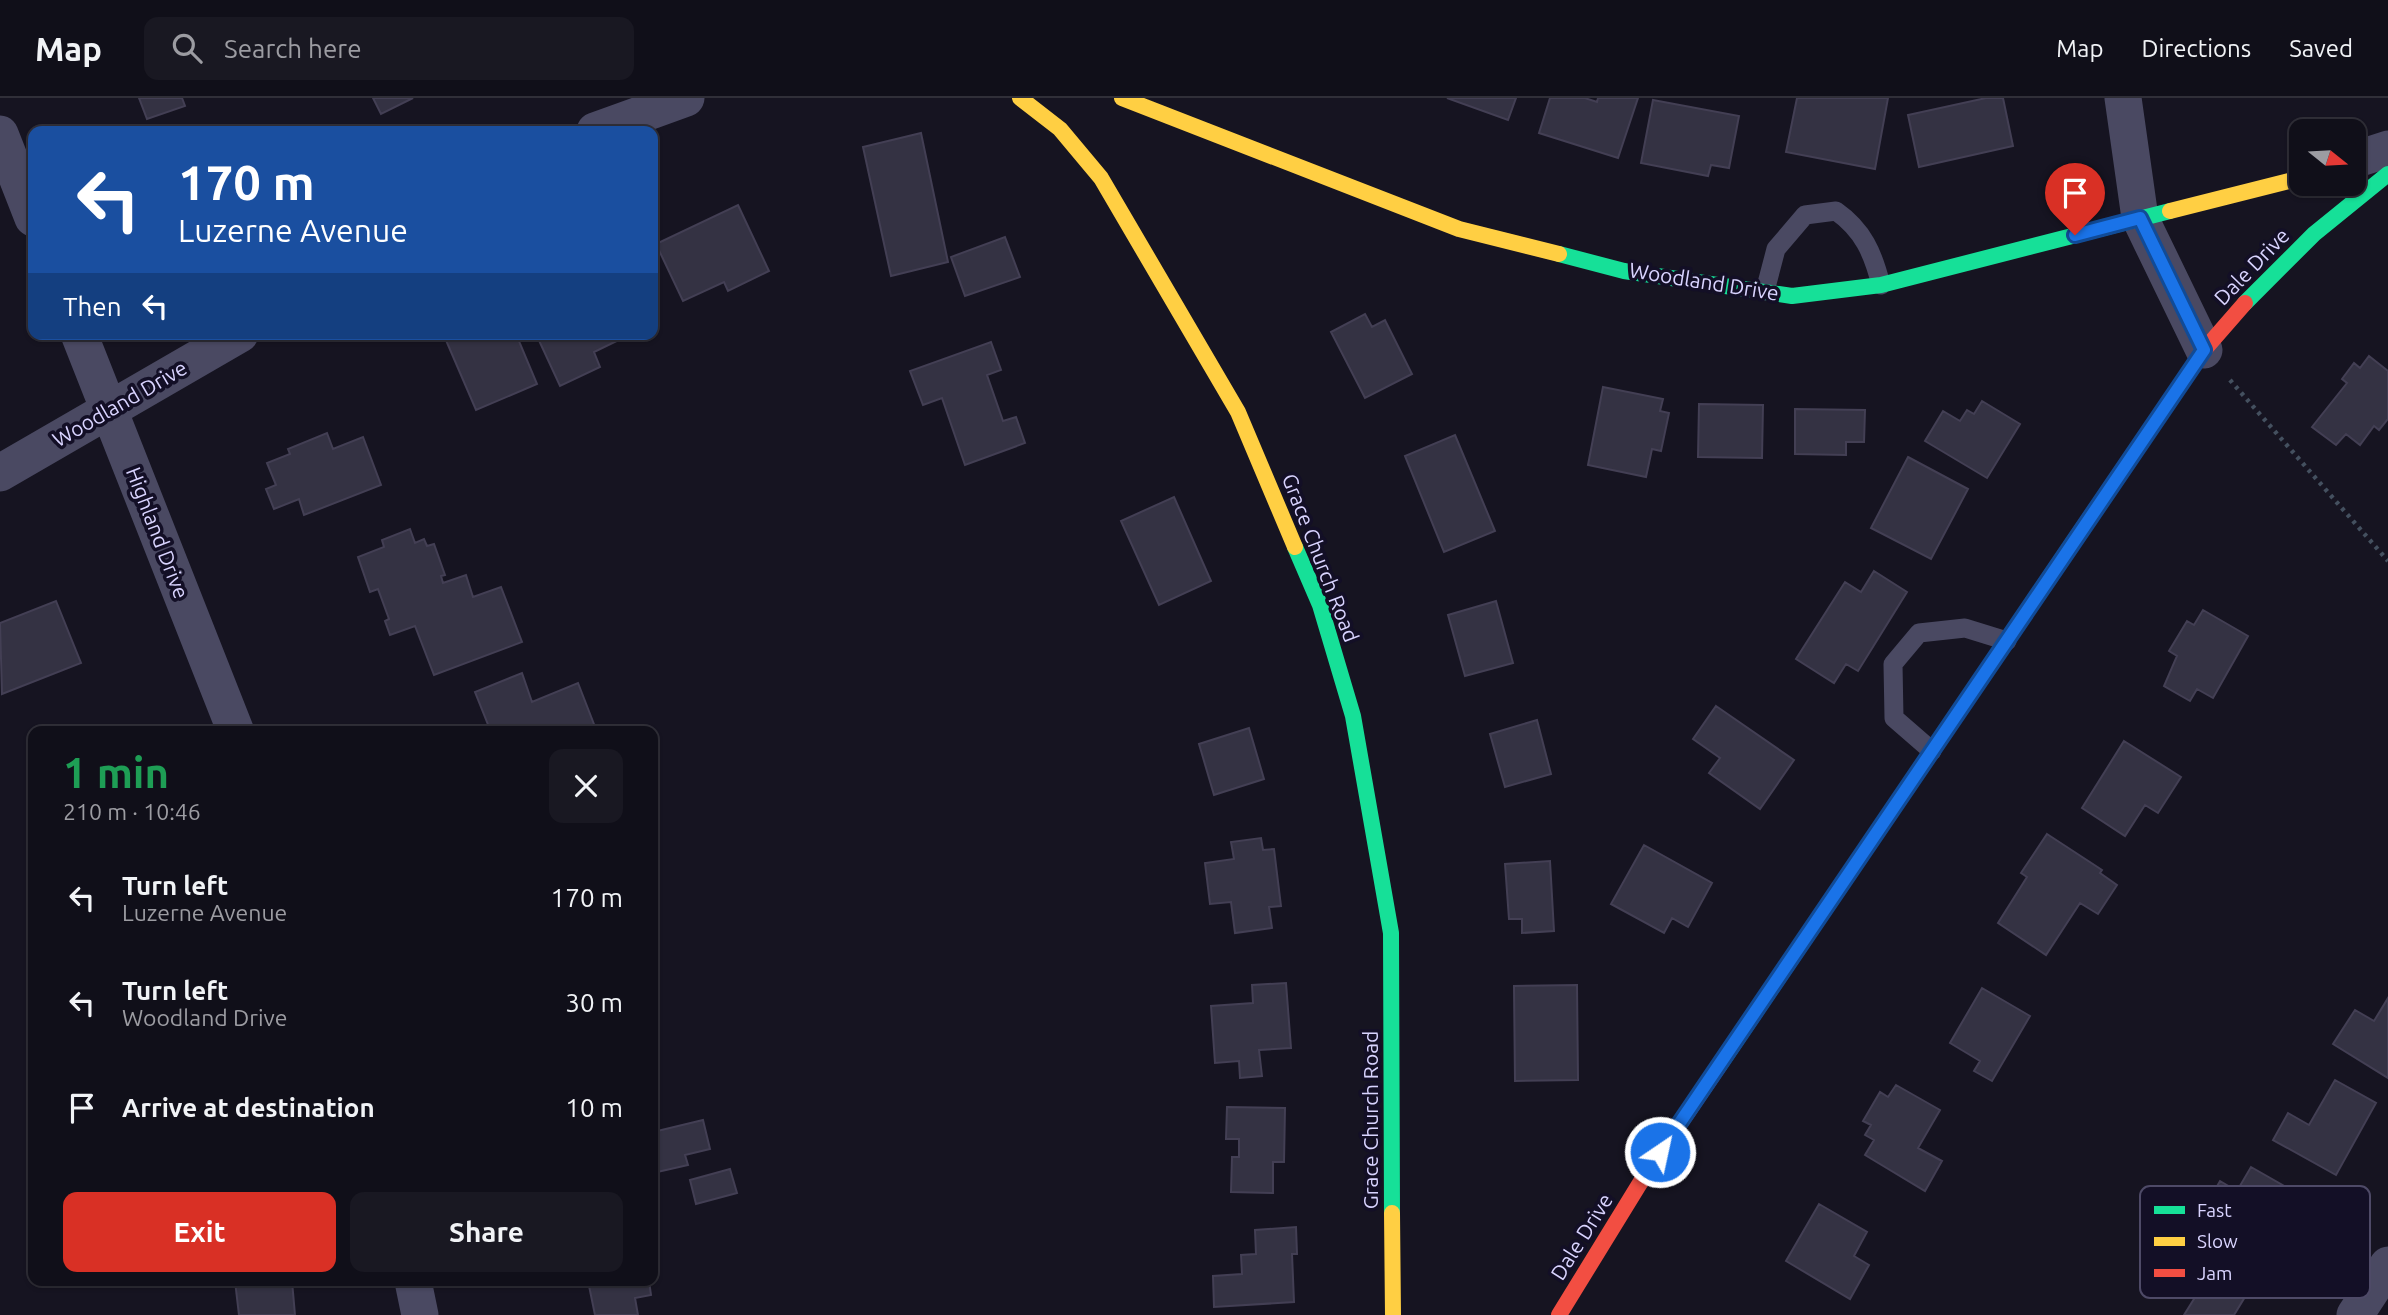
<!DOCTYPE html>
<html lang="en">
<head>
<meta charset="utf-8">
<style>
  body { margin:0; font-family:Ubuntu,sans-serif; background:#191822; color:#f1f3f6; height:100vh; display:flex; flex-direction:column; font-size:26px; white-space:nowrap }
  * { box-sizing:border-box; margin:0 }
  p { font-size:23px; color:#9c9ca2 }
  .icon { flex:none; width:38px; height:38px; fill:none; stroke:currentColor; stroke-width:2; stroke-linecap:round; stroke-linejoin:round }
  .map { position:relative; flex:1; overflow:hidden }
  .side { position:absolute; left:28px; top:628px; width:630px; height:560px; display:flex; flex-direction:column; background:#100f19; border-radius:14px; box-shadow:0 2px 5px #0004,0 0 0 2px #302f38 }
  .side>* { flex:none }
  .banner { position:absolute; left:28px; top:28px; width:630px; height:214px; border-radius:14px; box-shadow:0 2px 5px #0004,0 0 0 2px #302f38; background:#1a4fa0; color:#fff; overflow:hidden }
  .needle { width:46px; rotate:108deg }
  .tools { position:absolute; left:2289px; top:21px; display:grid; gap:14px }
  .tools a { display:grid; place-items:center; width:77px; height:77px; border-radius:14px; background:#100f19; box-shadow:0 2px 5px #0004,0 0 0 2px #302f38; font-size:35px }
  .pin { position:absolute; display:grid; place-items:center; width:60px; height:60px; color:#fff; margin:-72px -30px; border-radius:50% 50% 50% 0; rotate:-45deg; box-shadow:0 0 7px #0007 }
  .pin .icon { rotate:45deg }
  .me { position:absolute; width:77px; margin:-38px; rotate:34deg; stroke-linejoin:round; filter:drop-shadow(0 0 5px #0008) }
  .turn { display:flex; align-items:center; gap:24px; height:147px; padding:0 35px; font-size:32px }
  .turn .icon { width:91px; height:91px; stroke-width:2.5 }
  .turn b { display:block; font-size:49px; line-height:60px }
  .then { display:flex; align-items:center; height:66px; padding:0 35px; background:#0003; gap:14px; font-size:26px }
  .round { display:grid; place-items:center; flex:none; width:74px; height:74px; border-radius:14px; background:#191822 }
  .head { display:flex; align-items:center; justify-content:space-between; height:119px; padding:0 35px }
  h1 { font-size:42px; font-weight:700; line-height:52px; color:#1e9e55 }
  .action { display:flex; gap:14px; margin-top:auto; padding:14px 35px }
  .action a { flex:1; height:80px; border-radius:14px; background:#d93025; color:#fff; font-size:28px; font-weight:700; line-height:80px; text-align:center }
  .action a+a { background:#191822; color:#f1f3f6 }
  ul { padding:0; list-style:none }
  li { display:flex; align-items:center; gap:21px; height:105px; padding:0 35px }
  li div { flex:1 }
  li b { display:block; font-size:26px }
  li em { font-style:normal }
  header { display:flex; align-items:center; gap:42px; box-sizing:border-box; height:98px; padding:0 35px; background:#100f19; border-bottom:2px solid #302f38 }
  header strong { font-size:33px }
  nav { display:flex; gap:38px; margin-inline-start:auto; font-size:24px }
  .search { width:490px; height:63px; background:#191822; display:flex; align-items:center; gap:18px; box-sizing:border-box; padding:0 24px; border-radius:14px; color:#9c9ca2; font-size:26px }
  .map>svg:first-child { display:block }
  .building { fill:#343243; stroke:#433f54; stroke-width:2 }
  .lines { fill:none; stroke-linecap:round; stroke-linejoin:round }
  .path { stroke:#44505f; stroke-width:4.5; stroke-dasharray:3.5 5; stroke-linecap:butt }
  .lane { stroke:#4a4962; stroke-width:19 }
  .street { stroke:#4a4962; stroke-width:37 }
  .fast { stroke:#16e098; stroke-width:16 }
  .slow { stroke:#ffcf43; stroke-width:16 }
  .jam { stroke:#f24e42; stroke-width:16 }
  .route-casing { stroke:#114b97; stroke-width:18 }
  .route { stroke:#1a73e8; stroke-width:12 }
  .labels { text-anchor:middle; stroke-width:7; stroke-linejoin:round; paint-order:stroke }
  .street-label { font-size:21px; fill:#d9d4ff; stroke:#130f26 }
  .key { fill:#130f26; stroke:#4e4a67; stroke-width:2 }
  .key-label { font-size:19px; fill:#d9d4ff }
</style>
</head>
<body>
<header>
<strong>Map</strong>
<div class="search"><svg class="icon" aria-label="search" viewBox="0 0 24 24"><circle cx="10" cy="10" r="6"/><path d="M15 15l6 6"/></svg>Search here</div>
<nav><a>Map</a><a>Directions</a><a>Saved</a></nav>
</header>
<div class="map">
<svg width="2388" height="1217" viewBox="0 0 2388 1217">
  <rect width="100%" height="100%" fill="#161421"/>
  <path class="building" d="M139 0H182L185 8 147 21Z
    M373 0H413L381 16Z
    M1447 0H1516L1508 22Z
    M1550 0H1585L1597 4 1598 0H1638L1618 60 1539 35Z
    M1797 0H1888L1875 71 1786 54Z
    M1986 0H2003L2013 48 1919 69 1908 17Z
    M1653 2 1739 18 1729 70 1711 67 1708 78 1641 65Z
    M921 35 948 164 891 178 863 49Z
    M738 107 769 173 728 193 724 184 683 203 656 146Z
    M1005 139 1020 179 965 198 951 159Z
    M1365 216 1372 229 1385 222 1412 276 1365 300 1331 234Z
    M455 236H516L537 286 476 312 445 240Z
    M536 236H631L594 254 600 269 560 288Z
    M991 244 1001 272 987 277 1003 323 1016 319 1025 345 965 367 942 300 923 307 910 273Z
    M2369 258 2388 273V321L2379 332 2374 328 2360 347 2346 336 2336 347 2312 329 2347 285 2342 281 2354 265 2360 270Z
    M1603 289 1663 301 1660 313 1669 315 1661 353 1652 351 1646 379 1588 367Z
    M1982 303 2020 326 1987 380 1925 343 1943 313 1960 323 1967 312 1974 316Z
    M1699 306 1763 307 1762 360 1698 359Z
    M1795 311 1865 312 1864 344H1846V357L1795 356Z
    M327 335 333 351 363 339 381 387 304 417 299 401 274 411 266 391 276 387 267 365 290 356 288 351Z
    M1455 337 1495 433 1444 454 1405 358Z
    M1908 359 1968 391 1931 461 1871 430Z
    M1174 399 1211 483 1159 507 1121 423Z
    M410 431 415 445 424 441 427 448 434 446 445 477 441 478 443 485 466 477 473 499 501 489 522 544 434 577 415 528 390 537 385 523 389 521 378 491 370 494 358 459 384 449 382 442Z
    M1874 473 1907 494 1858 573 1846 566 1834 585 1796 561 1845 484 1861 494Z
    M56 503 81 565 2 596 0 525Z
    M1496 503 1513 565 1465 578 1448 517Z
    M2203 512 2248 538 2213 600 2197 591 2190 603 2164 588 2177 558 2169 553 2187 523 2194 527Z
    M522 575 532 604 578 585 597 634H491L475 594Z
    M1716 608 1794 662 1760 711 1709 675 1720 660 1693 641Z
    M1537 622 1551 676 1505 689 1490 636Z
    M1249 630 1264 681 1214 697 1199 646Z
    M2124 643 2181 679 2158 715 2145 707 2125 738 2082 710Z
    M2047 736 2102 772 2100 775 2117 787 2098 816 2080 805 2046 857 1998 825 2027 779 2021 775Z
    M1261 740 1263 752 1274 751 1281 808 1269 809 1272 830 1235 835 1231 804 1210 806 1205 765 1234 761 1231 744Z
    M1644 747 1712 785 1688 829 1672 820 1664 835 1611 806Z
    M1550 763 1554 833 1522 835V821H1509L1505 766Z
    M1286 885 1291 950 1259 952 1262 978 1240 980 1239 963 1215 965 1211 908 1253 905 1252 887Z
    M1577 887 1578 982 1515 983 1514 888Z
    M1982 890 2030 918 1992 983 1974 973 1980 963 1950 945Z
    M2388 900V980L2333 946 2355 912 2374 923Z
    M2335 982 2376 1005 2336 1077 2273 1042 2288 1015 2309 1027Z
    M1896 987 1940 1012 1918 1050 1942 1063 1925 1093 1865 1057 1874 1042 1865 1037 1871 1027 1863 1023 1880 994 1888 999Z
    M1227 1009 1285 1010 1284 1064H1273V1095L1231 1094 1232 1059H1239V1041H1226Z
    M703 1022 710 1051 685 1057 688 1067 653 1075V1034Z
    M2251 1069 2314 1105 2279 1167 2198 1121 2220 1083 2237 1093Z
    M730 1071 737 1095 696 1106 690 1082Z
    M1819 1106 1867 1134 1854 1158 1869 1167 1850 1201 1786 1163Z
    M1296 1129 1297 1156H1292L1294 1204 1214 1209 1213 1178 1242 1176 1241 1157 1256 1156 1255 1132Z
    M2212 1172 2248 1194 2234 1217H2184Z
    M235 1183H292L295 1217H239Z
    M588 1183H649L651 1197 635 1200 638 1217H595Z"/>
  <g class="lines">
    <path class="path" d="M2230 282 2388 463"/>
    <path class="lane" d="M1765 193 1776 151 1805 117 1836 113C1863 132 1873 155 1881 187
      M1932 653 1894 620 1893 566 1919 535 1965 530 2007 543"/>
    <path class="street" d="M2123 0 2140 120 2204 252
      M595 33 686 0
      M0 36 33 120
      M2354 62 2388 51
      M79 236 236 634
      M0 375 240 236
      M413 1183 420 1217
      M2355 1217 2388 1167"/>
    <path class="fast" d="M1559 156 1624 173 1792 198 1881 187 2170 113
      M2245 205 2314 136 2388 76
      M1295 449 1320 507 1353 618 1391 835 1392 1115
      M1719 968 2078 437"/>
    <path class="slow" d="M1020 0 1060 31 1101 80 1238 314 1295 449
      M1122 0 1459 131 1559 156
      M2170 113 2301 80
      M1392 1115 1393 1217"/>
    <path class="jam" d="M2078 437 2204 252 2245 205
      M1559 1217 1645 1077 1719 968"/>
  </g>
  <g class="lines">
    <defs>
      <path id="route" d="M1660 1054 2204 252 2140 120 2075 137"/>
    </defs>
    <use href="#route" class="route-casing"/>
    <use href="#route" class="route"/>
  </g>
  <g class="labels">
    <g class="street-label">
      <text transform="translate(2252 169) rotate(-46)" y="7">Dale Drive</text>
      <text transform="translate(1704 184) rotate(9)" y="7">Woodland Drive</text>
      <text transform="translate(120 306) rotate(-30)" y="7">Woodland Drive</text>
      <text transform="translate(157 435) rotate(69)" y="7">Highland Drive</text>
      <text transform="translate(1320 460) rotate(69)" y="7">Grace Church Road</text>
      <text transform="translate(1371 1022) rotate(-90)" y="7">Grace Church Road</text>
      <text transform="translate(1582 1139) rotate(-58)" y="7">Dale Drive</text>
    </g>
  </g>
  <rect x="2140" y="1088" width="230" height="112" rx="10" class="key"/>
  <rect x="2154" y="1108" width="31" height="8" fill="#16e098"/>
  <rect x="2154" y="1139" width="31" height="9" fill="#ffcf43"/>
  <rect x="2154" y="1171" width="31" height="8" fill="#f24e42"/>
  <g class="key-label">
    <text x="2197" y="1119">Fast</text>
    <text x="2197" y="1150">Slow</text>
    <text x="2197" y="1182">Jam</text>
  </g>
</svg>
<div class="tools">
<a><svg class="needle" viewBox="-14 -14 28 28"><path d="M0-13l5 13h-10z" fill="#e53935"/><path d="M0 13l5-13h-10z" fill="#9c9ca2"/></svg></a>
</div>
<div class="pin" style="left:2075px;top:137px;background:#d93025"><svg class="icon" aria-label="arrive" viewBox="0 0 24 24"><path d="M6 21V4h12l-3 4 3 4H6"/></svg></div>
<svg class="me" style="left:1660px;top:1054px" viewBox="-20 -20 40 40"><circle r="17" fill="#1a73e8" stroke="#fff" stroke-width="3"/><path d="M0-11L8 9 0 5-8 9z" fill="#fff"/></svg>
<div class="banner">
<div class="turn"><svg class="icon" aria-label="left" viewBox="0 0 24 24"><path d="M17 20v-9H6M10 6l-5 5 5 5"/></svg><div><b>170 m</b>Luzerne Avenue</div></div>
<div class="then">Then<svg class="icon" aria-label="left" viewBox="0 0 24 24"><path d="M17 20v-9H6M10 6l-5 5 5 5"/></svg></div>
</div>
<section class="side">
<div class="head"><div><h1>1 min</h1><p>210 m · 10:46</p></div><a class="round"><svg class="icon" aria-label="close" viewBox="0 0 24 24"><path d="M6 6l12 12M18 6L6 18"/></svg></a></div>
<ul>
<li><svg class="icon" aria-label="left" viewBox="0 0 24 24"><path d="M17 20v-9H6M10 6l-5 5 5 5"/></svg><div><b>Turn left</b><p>Luzerne Avenue</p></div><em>170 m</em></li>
<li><svg class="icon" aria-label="left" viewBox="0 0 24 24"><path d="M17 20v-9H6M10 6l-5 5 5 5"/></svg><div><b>Turn left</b><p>Woodland Drive</p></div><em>30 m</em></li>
<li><svg class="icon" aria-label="arrive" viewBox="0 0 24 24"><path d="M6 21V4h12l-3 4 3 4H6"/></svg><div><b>Arrive at destination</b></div><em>10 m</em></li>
</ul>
<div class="action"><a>Exit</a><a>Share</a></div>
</section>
</div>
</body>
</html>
